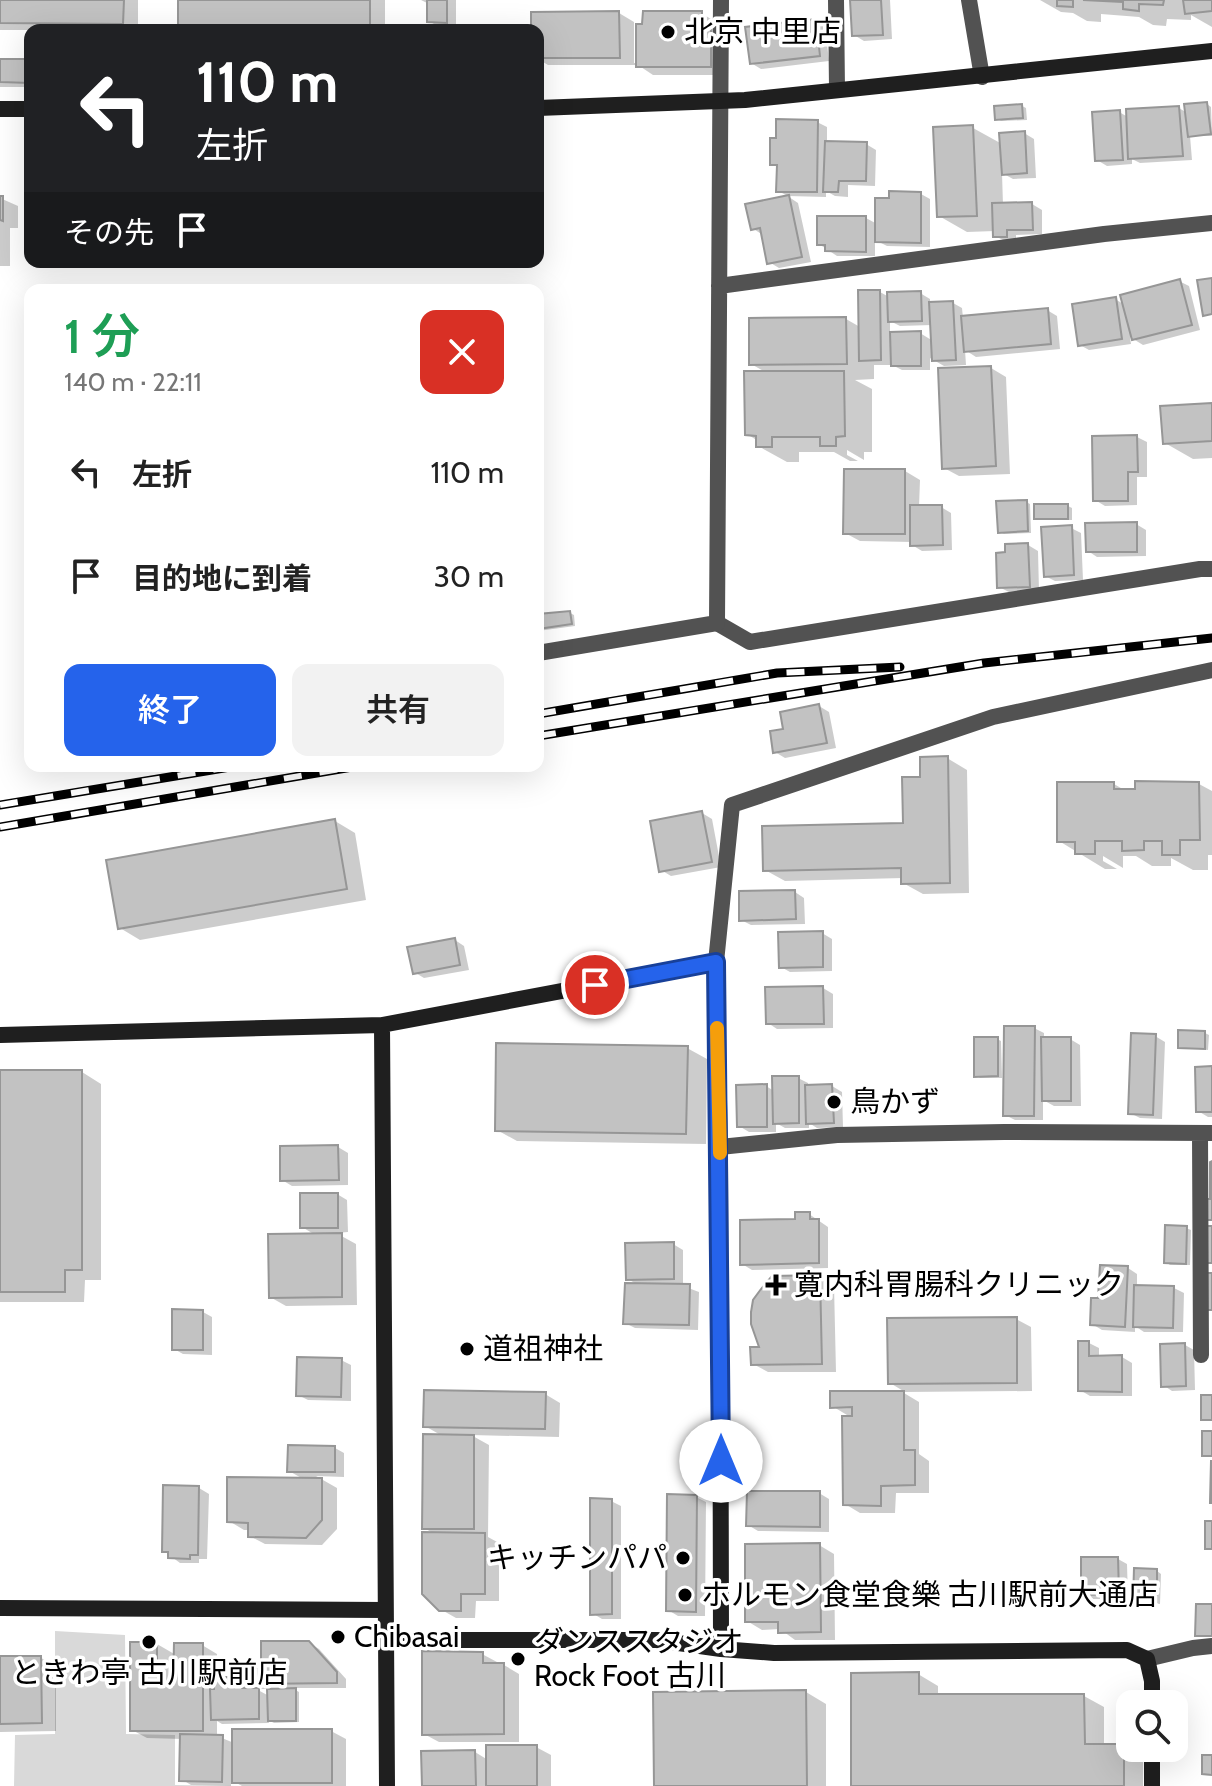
<!DOCTYPE html>
<html lang="ja">
<head>
<meta charset="utf-8">
<style>
  body { margin:0; font-family:Cabin,"Noto Sans JP",sans-serif; background:#f2f2f2; color:#222; height:100vh; display:flex; flex-direction:column; font-size:30px; white-space:nowrap }
  * { box-sizing:border-box; margin:0 }
  p { font-size:26px; color:#767676 }
  .icon { flex:none; width:44px; height:44px; fill:none; stroke:currentColor; stroke-width:2; stroke-linecap:round; stroke-linejoin:round }
  .map { position:relative; flex:1; overflow:hidden }
  .drawer { position:absolute; left:24px; top:284px; width:520px; height:488px; display:flex; flex-direction:column; background:#fff; border-radius:16px; box-shadow:0 8px 32px #0002 }
  .drawer>* { flex:none }
  .guide { position:absolute; left:24px; top:24px; width:520px; height:244px; border-radius:16px; box-shadow:0 8px 32px #0002; background:#202124; color:#fff; overflow:hidden }
  .fabs { position:absolute; left:1116px; top:1690px; display:grid; gap:16px }
  .fabs a { display:grid; place-items:center; width:72px; height:72px; border-radius:16px; background:#fff; box-shadow:0 8px 32px #0002; font-size:40px }
  .pin { position:absolute; display:grid; place-items:center; width:68px; height:68px; color:#fff; margin:-34px; border:4px solid #fff; border-radius:50%; box-shadow:0 2px 8px #0007 }
  .me { position:absolute; width:88px; margin:-44px; rotate:0deg; stroke-linejoin:round; filter:drop-shadow(0 0 6px #0008) }
  .turn { display:flex; align-items:center; gap:28px; height:168px; padding:0 40px; font-size:36px }
  .turn .icon { width:104px; height:104px; stroke-width:2.5 }
  .turn b { display:block; font-size:56px; line-height:68px }
  .then { display:flex; align-items:center; height:76px; padding:0 40px; background:#0003; gap:16px; font-size:30px }
  .round { display:grid; place-items:center; flex:none; width:84px; height:84px; border-radius:16px; background:#f2f2f2 }
  .head { display:flex; align-items:center; justify-content:space-between; height:136px; padding:0 40px }
  h1 { font-size:48px; font-weight:600; line-height:60px; color:#1e9e55 }
  .primary-button { display:flex; gap:16px; margin-top:auto; padding:16px 40px }
  .primary-button a { flex:1; height:92px; border-radius:16px; background:#2563eb; color:#fff; font-size:32px; font-weight:600; line-height:92px; text-align:center }
  .primary-button a+a { background:#f2f2f2; color:#222 }
  ul { padding:0; list-style:none }
  li { display:flex; align-items:center; gap:24px; height:104px; padding:0 40px }
  li div { flex:1 }
  li b { display:block; font-size:30px }
  li em { font-style:normal }
  .map>svg:first-child { display:block }
  .green { fill:#d9d9d9 }
  .shadow { fill:#0003; fill-rule:evenodd }
  .building { fill:#c2c2c2; stroke:#969696; stroke-width:2 }
  .lines { fill:none; stroke-linecap:round; stroke-linejoin:round }
  .lane { stroke:#525252; stroke-width:16 }
  .street { stroke:#525252; stroke-width:16 }
  .secondary { stroke:#1f1f1f; stroke-width:16 }
  .rail-casing { stroke:#000; stroke-width:9 }
  .rail { stroke:#fff; stroke-width:6; stroke-dasharray:18; stroke-linecap:butt }
  .route-casing { stroke:#184099; stroke-width:20 }
  .route { stroke:#2563eb; stroke-width:14 }
  .slow { stroke:#f59e0b; stroke-width:14 }
  .poi-dot { fill:#000; stroke:#fff; stroke-width:3 }
  .labels { text-anchor:middle; stroke-width:7; stroke-linejoin:round; paint-order:stroke }
  .poi-label { font-size:30px; fill:#000; stroke:#fff; text-anchor:start }
</style>
</head>
<body>
<div class="map">
<svg width="1212" height="1786" viewBox="0 0 1212 1786">
  <rect width="100%" height="100%" fill="#fff"/>
  <path class="green" d="M55 1631 125 1635 126 1734 175 1735V1785L241 1786H14L15 1735 55 1734Z"/>
  <path class="shadow" d="M0 0H138V30H0Z
    M180 0H385V30H188L180 25Z
    M421 0H456V27H439L429 21 427 3Z
    M852 0H890L892 39 864 41 854 35Z
    M1040 0H1212V27L1191 15V20L1167 19 1166 26 1153 25 1139 17 1101 14V22L1087 21 1073 13 1061 12Z
    M619 13 634 22V63H638L701 13 716 22 726 75H653L638 65H548L538 59V30H533Z
    M815 21 825 27 829 61 761 69 751 63Z
    M0 61H30V87H0Z
    M1207 104 1211 107 1212 136H1190L1192 160 1140 163 1132 159V164L1107 166 1097 160 1119 112 1128 117 1179 108 1187 113Z
    M1022 106 1026 108 1027 120 1001 121 997 119Z
    M817 122 827 127V143L866 144 876 150 875 186 848 185V197L835 196 826 191V197L788 196 778 191 779 167 772 164Z
    M973 128 1002 144 1024 133 1034 139 1036 178 1013 179 1002 173 1003 205 1032 204 1042 210V234L1016 235V241H1005L995 236V231L967 232 939 216Z
    M921 194 930 199V247L887 246 875 240V256H837L819 244 866 218 877 224Z
    M789 197 798 203 811 262 779 268 769 262 763 235 752 228Z
    M0 198 18 206V228H10V266H0Z
    M1179 281 1189 286 1200 330 1143 345 1130 337 1131 344 1089 350 1080 345 1115 299 1125 305Z
    M880 292 889 297 920 293 930 299V304L953 303 962 308 963 318 1047 310 1057 316 1060 349 976 357 965 350 966 365 944 366 930 358V370H902L892 365H874V379L855 380 872 389V452H864V460L847 450V455L858 461H850L834 452H799V462H787L758 446V441L747 434 767 373 751 364 846 319 860 327ZM890 321 900 326 932 325 933 341 920 333 890 334Z
    M991 368 1006 377 1010 474 959 476 944 468Z
    M1212 405V458L1193 459 1165 443Z
    M1137 437 1147 442V477H1137V505L1105 506 1095 500Z
    M905 471 920 480 919 507H941L951 513 952 550 922 551 912 545V542L860 541 845 533Z
    M1026 502 1030 504 1031 533 1004 534 999 532Z
    M1068 506 1072 508V520H1040L1036 517Z
    M1136 524 1146 530V556L1097 557 1088 551Z
    M1071 528 1081 533 1083 580 1055 581 1045 576Z
    M1028 545 1038 551 1039 591 1009 592 999 587Z
    M570 613 574 615 575 626 538 631V616Z
    M819 706 829 712 836 748 785 758 775 752 786 731Z
    M947 758 967 770 969 893 923 894 903 883V878L785 881 765 870 905 824 922 779Z
    M1114 784 1126 791 1199 784 1212 791V855H1208V870H1193L1171 858V866H1152L1136 856H1123V868L1103 856V861L1117 869H1105L1059 841Z
    M702 813 712 819 721 867 671 876 661 870Z
    M335 821 355 833 366 900 140 940 120 928Z
    M795 892 804 898 805 924 751 925 741 920Z
    M822 933 832 939V971L790 972 781 967Z
    M455 940 464 946 469 970 424 978 414 972Z
    M823 988 833 994V1028L777 1029 768 1023Z
    M1034 1028 1044 1033V1039H1070L1080 1045 1081 1106H1054L1043 1100V1120H1015L1005 1115Z
    M1205 1033 1209 1035 1208 1050 1180 1047Z
    M1155 1036 1165 1042 1162 1119 1140 1118 1130 1113Z
    M997 1039 1001 1041 1002 1078H980L976 1075Z
    M687 1048 707 1059 706 1144 517 1141 497 1130Z
    M1212 1068V1117H1208L1198 1111Z
    M0 1072H82L101 1084V1280H85L84 1302H0Z
    M798 1078 808 1083V1087L832 1086 842 1092 843 1127 817 1128 809 1123V1128H785L776 1123V1132H749L739 1126 766 1086 774 1091Z
    M338 1147 348 1153V1185L292 1186 282 1180Z
    M337 1194 347 1200 348 1232 336 1233 356 1244 357 1305 286 1306 270 1297 317 1236 302 1227Z
    M809 1214 828 1227V1268L752 1270 742 1264Z
    M1186 1228 1191 1230 1190 1265H1170L1166 1262Z
    M673 1244 683 1250V1286L699 1292 698 1330 635 1328 625 1323 638 1285 628 1279Z
    M1128 1268 1137 1274V1287L1174 1288 1184 1293 1183 1332H1144L1135 1326V1332L1102 1330 1092 1324 1100 1301Z
    M819 1277 834 1285 836 1372H768L753 1364 761 1349Z
    M203 1312 212 1317V1355L183 1354 174 1349Z
    M1016 1319 1031 1327 1032 1391 905 1392 890 1383Z
    M1089 1343 1099 1348V1358L1122 1357 1132 1363V1396H1090L1080 1390Z
    M1185 1345 1194 1350 1195 1390 1172 1391 1163 1385Z
    M341 1360 351 1365V1401L308 1400 298 1395Z
    M904 1393 919 1402V1454L929 1461V1493H896L895 1513H860L845 1504 852 1418 832 1406Z
    M545 1394 560 1403 559 1437 471 1435 489 1445 488 1537 499 1543V1601H476L475 1618H456L440 1609 435 1534 424 1528 444 1437 425 1426Z
    M335 1448 344 1453V1477L316 1476 337 1488V1529L322 1545 265 1544 250 1536V1530H244L229 1521 305 1480 289 1471Z
    M199 1488 209 1494 207 1559H199V1563H180L164 1551Z
    M819 1493 829 1499V1532L758 1531 748 1525Z
    M696 1497 706 1502 705 1616H678L668 1610Z
    M611 1501 621 1506V1619H602L592 1613Z
    M819 1545 834 1554 835 1640H795L780 1629 762 1630 747 1621Z
    M1118 1559 1127 1564 1128 1599H1093L1083 1594Z
    M1157 1571 1161 1574 1160 1604 1135 1601Z
    M309 1643 319 1649 346 1679V1688H292L299 1692V1722L274 1723 268 1720 269 1723 222 1724 217 1721V1736L234 1743 331 1731 346 1739V1786H242L231 1780V1786L191 1785 181 1779 182 1739 147 1738 132 1730 157 1644 176 1655 202 1645 217 1654V1679H241L251 1684V1690H258L269 1696V1689H262L252 1683 263 1665Z
    M482 1654 497 1662 498 1665H504L519 1674V1742H439L424 1734Z
    M0 1658H41L56 1666V1731L0 1732Z
    M918 1674 938 1686V1696H1084L1104 1707V1746H1123L1143 1757V1786H853Z
    M806 1692 826 1704V1786H656Z
    M536 1747 551 1755V1786H424L475 1752 488 1760Z"/>
  <path class="building" d="M0 0H124L123 24 0 23Z
    M178 0H370V28L178 26Z
    M427 0H447V23L427 22Z
    M850 0H881L883 35 852 36Z
    M1057 0H1073V7L1057 6Z
    M1083 0H1164L1163 5 1139 4V11L1123 9V2Z
    M1183 0H1212V11L1185 14Z
    M619 11 620 58H538V30H531V12Z
    M643 11H702V26H711V67H636V24H642Z
    M816 19 820 56 750 64 745 27Z
    M0 59H30V83L0 82Z
    M1207 102 1211 134 1188 137 1184 104Z
    M1022 104 1023 118 995 120 994 106Z
    M1179 106 1183 156 1128 159 1126 109Z
    M1120 110 1123 160 1095 161 1092 112Z
    M776 119 818 120 817 192H776L777 165H770V138H776Z
    M973 125 977 216 937 217 933 127Z
    M1025 131 1027 173 1002 175 999 133Z
    M825 141 867 142 866 181H839L838 192H823Z
    M889 191 921 192V243L875 242V198H889Z
    M789 195 802 257 767 264 760 228 751 230 745 204Z
    M0 196H3V221L0 220Z
    M1032 202 1033 230H1007V237H993L992 203Z
    M817 216H866V252L825 251V245H817Z
    M1212 278V314L1203 316 1197 280Z
    M1180 279 1192 325 1132 340 1120 295Z
    M858 290H880L881 360 859 361Z
    M921 291 922 321 888 322 887 292Z
    M1116 297 1122 339 1078 346 1072 304Z
    M953 301 956 360 932 361 929 302Z
    M1048 308 1051 344 964 352 961 316Z
    M846 317 847 364 749 365V318Z
    M921 331V366H891L890 332Z
    M991 366 996 466 942 469 938 368Z
    M744 371H844L845 436 836 437V446H820V437H772V447H756V436L745 435Z
    M1212 403V441L1163 444 1160 406Z
    M1137 435 1138 472H1128V501H1093L1092 436Z
    M844 469H905V534H843Z
    M1027 500 1028 531 998 533 996 501Z
    M1034 504H1068V519H1034Z
    M910 505H942L943 545 910 546Z
    M1137 522V552H1086L1085 523Z
    M1072 525 1074 575 1044 577 1041 527Z
    M1028 543 1030 587 997 588 996 553 1005 552V544Z
    M570 611 572 624 538 629V614Z
    M819 704 827 743 773 753 770 731 783 729 780 712Z
    M948 756 950 883 901 884V868L763 871 762 826 903 823 902 777H920V757Z
    M1135 781 1199 782 1200 840H1180V855H1162V841H1144V850L1122 851V841H1095V854H1075V842H1057V782H1114V789H1135Z
    M702 811 712 862 659 872 650 821Z
    M335 819 347 889 118 929 106 860Z
    M795 890 796 919 739 921V891Z
    M823 931V967L779 968 778 932Z
    M455 938 460 965 413 974 407 947Z
    M823 986 824 1024H766L765 987Z
    M1004 1026H1035L1034 1116H1003Z
    M1178 1030 1205 1031V1049L1178 1048Z
    M1131 1033 1156 1034 1153 1115 1128 1114Z
    M974 1037H998V1076L974 1077Z
    M1041 1037H1071V1101H1042Z
    M496 1043 688 1046 686 1134 495 1131Z
    M1212 1066V1112H1196L1195 1067Z
    M0 1070H82V1270H65V1292H0Z
    M772 1076H799V1123L773 1124Z
    M767 1084V1127H737L736 1085Z
    M832 1084 834 1123 806 1124 805 1085Z
    M338 1145 339 1180 280 1181V1146Z
    M1212 1161V1220H1206L1205 1199H1210V1162Z
    M300 1193H338V1228H300Z
    M795 1212H810V1219H819V1263L740 1265V1220L795 1219Z
    M1165 1225 1187 1226 1186 1264 1164 1263Z
    M1205 1226H1212V1263H1206Z
    M342 1233V1297L269 1298 268 1234Z
    M674 1242V1279L626 1280 625 1243Z
    M1100 1265 1128 1266 1125 1327 1090 1325 1091 1298H1098Z
    M1207 1273H1212V1310H1206Z
    M820 1275 822 1364 751 1365 750 1347H759L751 1324V1312L753 1300 761 1289 772 1276Z
    M625 1283 690 1284 689 1325 623 1324Z
    M1134 1285 1174 1286 1173 1328 1133 1327Z
    M172 1309 203 1310V1350H172Z
    M1017 1317V1383L888 1384 887 1318Z
    M1078 1341H1089V1356L1122 1355V1392L1078 1391Z
    M1185 1343 1186 1386 1161 1387 1160 1344Z
    M297 1357 342 1358 341 1397 296 1396Z
    M424 1390 546 1392 545 1429 423 1427Z
    M830 1391H904V1450H915V1485L881 1486V1506L843 1505 842 1416H852V1407L830 1408Z
    M1201 1395H1212V1420H1201Z
    M1202 1431H1212V1456H1202Z
    M423 1434 474 1435V1529H422Z
    M288 1445 335 1446V1472H287Z
    M1211 1461H1212V1503H1210Z
    M227 1477 322 1478V1520L306 1538 248 1537V1523L227 1522Z
    M163 1485 199 1486 198 1555H190V1559L168 1558V1552H162Z
    M747 1491H820V1527L746 1526Z
    M667 1494 697 1495 696 1612 666 1611Z
    M590 1498 612 1499V1614L590 1615Z
    M1205 1521H1212V1549H1205Z
    M422 1532 485 1533V1594H461V1611H439L422 1594Z
    M820 1543 821 1632 778 1633V1622H745V1544Z
    M1081 1557H1118L1119 1594 1081 1595Z
    M1134 1568 1157 1569V1602H1133Z
    M1196 1604H1212V1636H1195Z
    M261 1641H309L337 1672V1683L250 1684V1663H261Z
    M130 1642H157V1686H173L174 1643H203V1731H130Z
    M422 1651 483 1652V1663H504V1734L422 1735Z
    M0 1656H41L42 1723 0 1724Z
    M919 1672V1694H1084L1085 1744H1124V1786H851V1673Z
    M214 1677H241L242 1688H259V1719L211 1720 210 1689H214Z
    M296 1688V1721H268L267 1689Z
    M806 1690 807 1786H654L653 1692Z
    M232 1729H332V1783H232Z
    M180 1734 223 1735 222 1782 179 1781Z
    M486 1745H537V1786H486Z
    M475 1750 476 1786H422L421 1751Z
    M1202 1755H1212V1775L1202 1774Z"/>
  <g class="lines">
    <path class="lane" d="M836 0 837 89
      M969 0 982 77
      M717 623 750 642 1200 569H1212"/>
    <path class="street" d="M719 286 1104 234 1212 223
      M538 653 717 623 721 0
      M716 962 732 805 993 717 1212 670
      M1200 1133 1201 1355
      M720 1147 837 1135 1004 1132 1212 1133
      M1147 1659 1193 1648 1212 1646"/>
    <path class="secondary" d="M538 108 745 100 1212 51
      M0 109H30
      M382 1025 387 1786
      M0 1035 382 1025 716 962 720 1147 721 1649
      M0 1608 385 1610
      M386 1640H657L721 1649 774 1653 1127 1650 1147 1659 1152 1681V1704
      M1152 1786V1748"/>
    <defs>
      <path id="rail" d="M538 714 777 673 900 667
        M538 736 984 663 1212 638
        M0 805 236 766
        M0 827 358 766"/>
    </defs>
    <use href="#rail" class="rail-casing"/>
    <use href="#rail" class="rail"/>
  </g>
  <g class="lines">
    <defs>
      <path id="route" d="M595 985 716 962 721 1461"/>
    </defs>
    <use href="#route" class="route-casing"/>
    <use href="#route" class="route"/>
    <path class="slow" d="M717 1028 720 1153"/>
  </g>
  <g class="poi-dot">
    <circle cx="668" cy="32" r="8"/>
    <circle cx="834" cy="1102" r="8"/>
    <path d="M772 1273h8v8h8v8h-8v8h-8v-8h-8v-8h8z"/>
    <circle cx="467" cy="1349" r="8"/>
    <circle cx="683" cy="1558" r="8"/>
    <circle cx="685" cy="1595" r="8"/>
    <circle cx="338" cy="1637" r="8"/>
    <circle cx="149" cy="1642" r="8"/>
    <circle cx="518" cy="1659" r="8"/>
  </g>
  <g class="labels">
    <g class="poi-label">
      <text x="684" y="42">北京 中里店</text>
      <text x="850" y="1112">鳥かず</text>
      <text x="794" y="1295">寛内科胃腸科クリニック</text>
      <text x="483" y="1359">道祖神社</text>
      <text x="667" y="1568" text-anchor="end">キッチンパパ</text>
      <text x="701" y="1605">ホルモン食堂食樂 古川駅前大通店</text>
      <text x="354" y="1647">Chibasai</text>
      <text x="534" y="1652">ダンススタジオ<tspan x="534" dy="34">Rock Foot 古川</tspan></text>
      <text x="149" y="1683" text-anchor="middle">ときわ亭 古川駅前店</text>
    </g>
  </g>
</svg>
<div class="fabs">
<a><svg class="icon" aria-label="search" viewBox="0 0 24 24"><circle cx="10" cy="10" r="6"/><path d="M15 15l6 6"/></svg></a>
</div>
<div class="pin" style="left:595px;top:985px;background:#d93025"><svg class="icon" aria-label="arrive" viewBox="0 0 24 24"><path d="M6 21V4h12l-3 4 3 4H6"/></svg></div>
<svg class="me" style="left:721px;top:1461px" viewBox="-20 -20 40 40"><circle r="19" fill="#fff"/><path d="M0-13L10 11 0 6-10 11z" fill="#2563eb"/></svg>
<div class="guide">
<div class="turn"><svg class="icon" aria-label="left" viewBox="0 0 24 24"><path d="M17 20v-9H6M10 6l-5 5 5 5"/></svg><div><b>110 m</b>左折</div></div>
<div class="then">その先<svg class="icon" aria-label="arrive" viewBox="0 0 24 24"><path d="M6 21V4h12l-3 4 3 4H6"/></svg></div>
</div>
<section class="drawer">
<div class="head"><div><h1>1 分</h1><p>140 m · 22:11</p></div><a class="round" style="background:#d93025;color:#fff"><svg class="icon" aria-label="close" viewBox="0 0 24 24"><path d="M6 6l12 12M18 6L6 18"/></svg></a></div>
<ul>
<li><svg class="icon" aria-label="left" viewBox="0 0 24 24"><path d="M17 20v-9H6M10 6l-5 5 5 5"/></svg><div><b>左折</b></div><em>110 m</em></li>
<li><svg class="icon" aria-label="arrive" viewBox="0 0 24 24"><path d="M6 21V4h12l-3 4 3 4H6"/></svg><div><b>目的地に到着</b></div><em>30 m</em></li>
</ul>
<div class="primary-button"><a>終了</a><a>共有</a></div>
</section>
</div>
</body>
</html>
